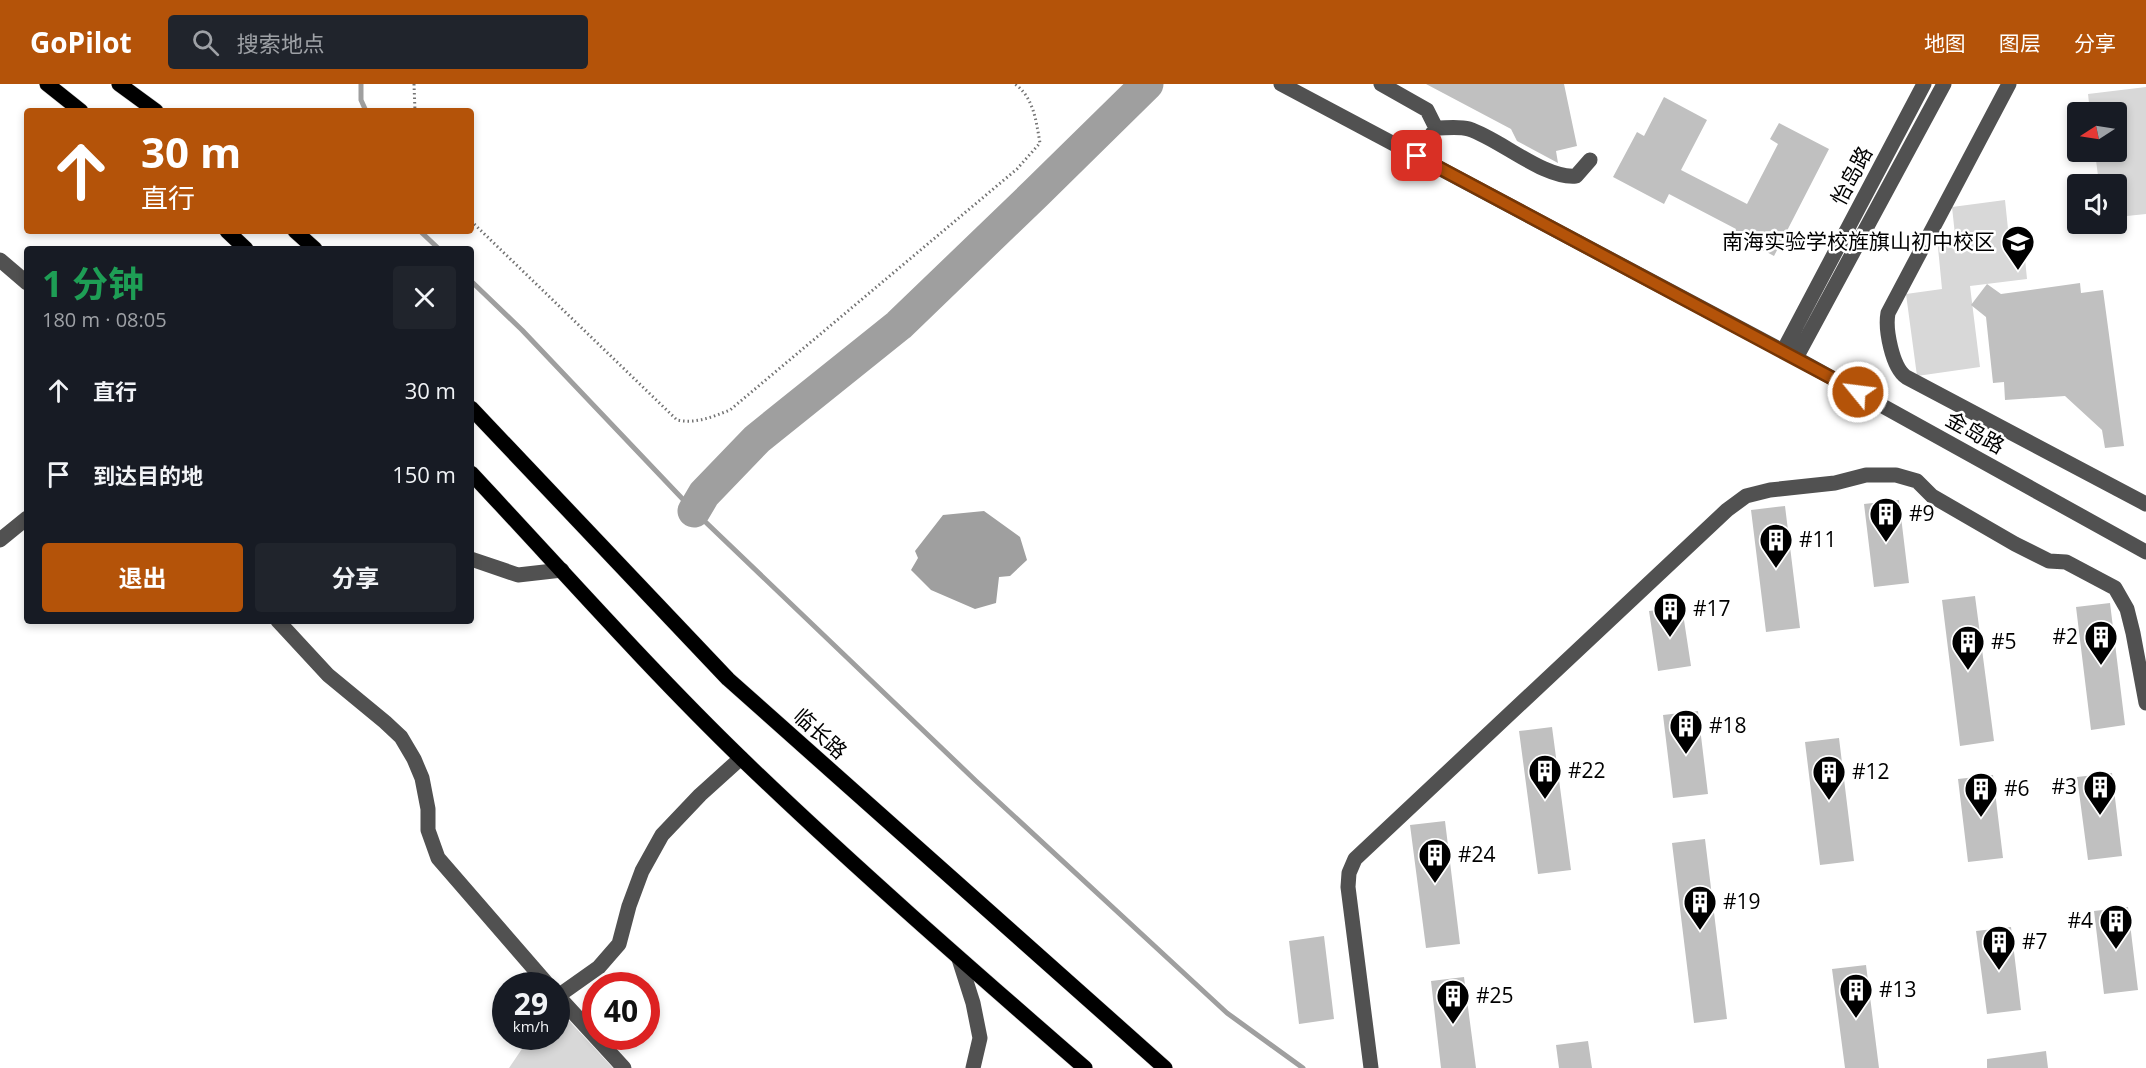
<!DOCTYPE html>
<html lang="zh">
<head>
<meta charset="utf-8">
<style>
  body { margin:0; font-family:"Open Sans","Noto Sans SC",sans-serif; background:#20242c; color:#f1f3f6; height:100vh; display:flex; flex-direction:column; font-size:22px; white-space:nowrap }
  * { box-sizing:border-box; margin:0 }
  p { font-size:20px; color:#9ea1a6 }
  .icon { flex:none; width:33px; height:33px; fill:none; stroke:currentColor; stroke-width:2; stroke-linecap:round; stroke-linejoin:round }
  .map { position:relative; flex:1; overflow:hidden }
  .panel { position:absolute; left:24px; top:162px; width:450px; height:378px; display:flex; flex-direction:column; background:#171b24; border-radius:6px; box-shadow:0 3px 9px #0003 }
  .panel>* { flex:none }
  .hud { position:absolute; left:24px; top:24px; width:450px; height:126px; border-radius:6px; box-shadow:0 3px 9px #0003; background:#b45309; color:#fff; overflow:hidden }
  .needle { width:39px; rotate:258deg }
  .tools { position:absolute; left:2067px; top:18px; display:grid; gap:12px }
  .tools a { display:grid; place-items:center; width:60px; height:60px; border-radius:6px; background:#171b24; box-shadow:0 3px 9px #0003; font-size:30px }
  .speed { position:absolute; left:492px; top:888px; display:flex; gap:12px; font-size:30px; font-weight:700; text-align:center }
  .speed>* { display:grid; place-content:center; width:78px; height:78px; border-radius:50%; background:#171b24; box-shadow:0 3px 9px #0003; line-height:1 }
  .speed small { font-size:15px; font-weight:400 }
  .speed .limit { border:9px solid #d22; background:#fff; color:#111 }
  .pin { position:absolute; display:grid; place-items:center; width:51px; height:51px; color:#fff; margin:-26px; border-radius:12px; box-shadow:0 3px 9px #0006 }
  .me { position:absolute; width:66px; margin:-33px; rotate:299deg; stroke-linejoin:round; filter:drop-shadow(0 0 4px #0008) }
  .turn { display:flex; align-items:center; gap:21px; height:126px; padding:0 18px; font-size:27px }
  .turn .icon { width:78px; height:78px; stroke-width:2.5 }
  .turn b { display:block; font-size:42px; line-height:51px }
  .round { display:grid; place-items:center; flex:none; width:63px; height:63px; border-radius:6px; background:#20242c }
  .headline { display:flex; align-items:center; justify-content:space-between; height:102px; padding:0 18px }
  h1 { font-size:36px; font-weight:700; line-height:45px; color:#1e9e55 }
  .cta { display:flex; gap:12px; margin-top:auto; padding:12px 18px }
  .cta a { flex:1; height:69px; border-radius:6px; background:#b45309; color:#fff; font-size:24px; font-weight:700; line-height:69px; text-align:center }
  .cta a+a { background:#20242c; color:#f1f3f6 }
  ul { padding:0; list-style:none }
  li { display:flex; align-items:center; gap:18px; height:84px; padding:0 18px }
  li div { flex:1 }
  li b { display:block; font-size:22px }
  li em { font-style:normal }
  header { display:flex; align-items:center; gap:36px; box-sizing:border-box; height:84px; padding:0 30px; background:#b45309; color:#fff }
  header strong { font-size:28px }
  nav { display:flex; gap:33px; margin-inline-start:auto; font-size:21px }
  .search { width:420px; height:54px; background:#20242c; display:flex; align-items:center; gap:15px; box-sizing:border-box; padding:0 21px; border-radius:6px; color:#9ea1a6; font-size:22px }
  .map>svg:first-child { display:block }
  .green { fill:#d8d8d8 }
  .water { fill:#9f9f9f }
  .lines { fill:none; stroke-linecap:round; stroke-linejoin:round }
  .stream { stroke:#9f9f9f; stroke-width:5 }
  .river { stroke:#9f9f9f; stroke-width:33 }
  .building { fill:#c0c0c0 }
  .major-casing { stroke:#dbdbdb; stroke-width:16 }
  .path { stroke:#737373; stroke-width:3; stroke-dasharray:1.5 3; stroke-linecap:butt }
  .minor { stroke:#515151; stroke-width:15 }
  .major { stroke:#000; stroke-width:15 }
  .route-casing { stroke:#753606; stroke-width:15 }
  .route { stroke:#b45309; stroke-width:10 }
  .labels { text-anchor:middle; stroke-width:5; stroke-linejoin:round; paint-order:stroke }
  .street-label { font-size:21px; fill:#000; stroke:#fff }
  .poi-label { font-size:21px; fill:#000; stroke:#fff; text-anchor:start }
</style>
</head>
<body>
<header>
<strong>GoPilot</strong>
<div class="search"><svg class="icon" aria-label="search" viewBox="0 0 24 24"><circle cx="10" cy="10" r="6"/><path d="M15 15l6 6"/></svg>搜索地点</div>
<nav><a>地图</a><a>图层</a><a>分享</a></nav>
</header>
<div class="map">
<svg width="2146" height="984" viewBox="0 0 2146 984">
  <rect width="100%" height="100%" fill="#fff"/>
  <path class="green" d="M2146 3V130L2117 133 2116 100H2099L2095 68H2116V28H2090L2088 10Z
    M2005 116 2008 145 2022 144 2027 195 1970 202 1980 283 1917 292 1906 210 1942 205 1937 153 1955 151 1952 123Z
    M559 926 613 984H509L530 953 556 952 557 929Z"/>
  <path class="water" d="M984 427 1020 453 1027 476 1010 492 999 493 996 519 975 525 931 506 911 486 918 474 915 467 943 431Z"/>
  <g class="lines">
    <path class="stream" d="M361 0V16L366 27
      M420 147 439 165
      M471 197 522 246 694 427 976 697 1227 929 1303 984"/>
    <path class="river" d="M694 427 704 410 757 355 899 241 1036 109 1147 0"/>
  </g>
  <path class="building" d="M1426 0H1564L1577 62 1556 67 1558 79 1517 57 1511 45Z
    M1664 13 1707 36 1681 86 1747 120 1778 60 1770 55 1779 39 1829 65 1774 172 1733 150 1736 145 1669 110 1664 120 1613 93 1637 48 1644 52Z
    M2080 199 2081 209 2103 206 2124 362 2105 364 2102 346 2065 312 2005 316 2004 298 1993 299 1986 233 1971 221 1987 200 2001 210Z
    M1899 416 1909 499 1874 503 1864 420Z
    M1785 422 1800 544 1766 548 1751 426Z
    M1975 512 1994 657 1960 662 1942 516Z
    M2110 519 2125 641 2091 646 2076 523Z
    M1682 523 1691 582 1658 587 1649 527Z
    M1698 627 1708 710 1673 714 1663 631Z
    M1552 643 1571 786 1538 790 1519 647Z
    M1839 654 1854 777 1820 781 1805 658Z
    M2112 689 2122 772 2088 776 2077 693Z
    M1993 691 2003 774 1968 778 1958 695Z
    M1445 737 1460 860 1426 864 1410 741Z
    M1705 755 1727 935 1694 939 1672 759Z
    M2128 823 2138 906 2104 910 2094 827Z
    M2011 843 2021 926 1987 930 1976 847Z
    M1324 852 1334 935 1299 940 1289 857Z
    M1866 881 1879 984H1845L1832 885Z
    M1464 893 1476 984H1441L1431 897Z
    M1588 957 1592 984H1559L1556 961Z
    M2046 967 2048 984H1987V975Z"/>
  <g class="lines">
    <defs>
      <path id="major" d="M47 0 81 27
        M119 0 156 27
        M227 147 246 165
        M295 147 315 165
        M471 324 728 595 1165 984
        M471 389C561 485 648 584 742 675 853 782 969 883 1085 984"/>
    </defs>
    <use href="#major" class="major-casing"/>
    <path class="path" d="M414 0 415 27
      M471 137 677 336C696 340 712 333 730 326L1017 85 1040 59C1036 37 1034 14 1015 0"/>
    <path class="minor" d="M1281 0 1796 274 2146 468
      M1381 0 1427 26 1436 44 1417 72
      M2009 0 1888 229C1885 245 1892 283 1906 293L2146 420
      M1436 44C1446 44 1459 42 1469 45 1500 55 1544 95 1576 92L1590 76
      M0 176 27 199
      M1783 267 1924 0
      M1796 274 1944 0
      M0 456 27 434
      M471 475 518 491 562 486
      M278 537 328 591 385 638 401 653 414 675 422 694 428 725V746L438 774 549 902
      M959 875 973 919 980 954 973 984
      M624 984 558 912 599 883 619 860 629 822 642 787 662 751 700 711 741 674
      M1371 984 1348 803 1349 789 1355 775 1727 426 1746 412 1770 406 1835 399 1866 391H1896L1917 397 1932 412 2015 460 2049 477 2066 478 2115 504 2127 525 2133 549 2146 619"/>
    <use href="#major" class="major"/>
  </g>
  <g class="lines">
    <defs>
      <path id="route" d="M1417 72 1858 308"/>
    </defs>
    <use href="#route" class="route-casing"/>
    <use href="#route" class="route"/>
  </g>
  <defs>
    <symbol id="school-pin" viewBox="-11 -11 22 30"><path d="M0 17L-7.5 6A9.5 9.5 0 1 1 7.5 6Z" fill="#000" stroke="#fff"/><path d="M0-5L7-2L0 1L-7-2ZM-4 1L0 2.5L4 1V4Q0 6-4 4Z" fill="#fff"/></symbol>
    <symbol id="building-pin" viewBox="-11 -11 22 30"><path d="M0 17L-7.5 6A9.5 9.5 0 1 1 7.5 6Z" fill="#000" stroke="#fff"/><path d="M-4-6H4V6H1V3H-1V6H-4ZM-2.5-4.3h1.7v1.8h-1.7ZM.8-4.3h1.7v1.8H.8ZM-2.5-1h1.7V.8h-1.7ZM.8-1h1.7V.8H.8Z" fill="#fff"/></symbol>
  </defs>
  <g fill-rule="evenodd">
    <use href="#school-pin" x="1999" y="139" width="38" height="52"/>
    <use href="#building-pin" x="1867" y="411" width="38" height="52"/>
    <use href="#building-pin" x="1757" y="437" width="38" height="52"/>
    <use href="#building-pin" x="1651" y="506" width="38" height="52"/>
    <use href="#building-pin" x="2082" y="534" width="38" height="52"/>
    <use href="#building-pin" x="1949" y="539" width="38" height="52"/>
    <use href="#building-pin" x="1667" y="623" width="38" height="52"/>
    <use href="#building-pin" x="1526" y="668" width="38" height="52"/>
    <use href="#building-pin" x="1810" y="669" width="38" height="52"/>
    <use href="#building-pin" x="2081" y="684" width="38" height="52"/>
    <use href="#building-pin" x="1962" y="686" width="38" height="52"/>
    <use href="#building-pin" x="1416" y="752" width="38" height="52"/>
    <use href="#building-pin" x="1681" y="799" width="38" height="52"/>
    <use href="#building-pin" x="2097" y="818" width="38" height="52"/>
    <use href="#building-pin" x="1980" y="839" width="38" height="52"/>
    <use href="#building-pin" x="1837" y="887" width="38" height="52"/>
    <use href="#building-pin" x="1434" y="893" width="38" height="52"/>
  </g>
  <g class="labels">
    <g class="street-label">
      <text transform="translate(1852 92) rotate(-62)" y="7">怡岛路</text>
      <text transform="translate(1975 349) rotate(29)" y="7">金岛路</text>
      <text transform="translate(820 650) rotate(42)" y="7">临长路</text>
    </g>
    <g class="poi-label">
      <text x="1995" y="165" text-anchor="end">南海实验学校旌旗山初中校区</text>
      <text x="1909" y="437">#9</text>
      <text x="1799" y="463">#11</text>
      <text x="1693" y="532">#17</text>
      <text x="2078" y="560" text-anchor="end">#2</text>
      <text x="1991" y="565">#5</text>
      <text x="1709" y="649">#18</text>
      <text x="1568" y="694">#22</text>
      <text x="1852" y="695">#12</text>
      <text x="2077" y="710" text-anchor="end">#3</text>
      <text x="2004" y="712">#6</text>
      <text x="1458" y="778">#24</text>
      <text x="1723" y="825">#19</text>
      <text x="2093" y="844" text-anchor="end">#4</text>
      <text x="2022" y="865">#7</text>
      <text x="1879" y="913">#13</text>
      <text x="1476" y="919">#25</text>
    </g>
  </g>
</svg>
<div class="tools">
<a><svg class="needle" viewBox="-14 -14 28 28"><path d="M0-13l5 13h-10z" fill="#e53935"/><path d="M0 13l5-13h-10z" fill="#9ea1a6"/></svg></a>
<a><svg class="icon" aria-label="sound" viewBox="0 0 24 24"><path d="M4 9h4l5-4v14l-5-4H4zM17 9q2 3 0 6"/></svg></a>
</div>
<div class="speed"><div>29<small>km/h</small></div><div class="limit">40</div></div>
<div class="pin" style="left:1417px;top:72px;background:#d93025"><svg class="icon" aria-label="arrive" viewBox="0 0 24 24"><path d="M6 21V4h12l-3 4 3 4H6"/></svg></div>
<svg class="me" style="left:1858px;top:308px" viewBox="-20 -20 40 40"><circle r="17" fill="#b45309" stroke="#fff" stroke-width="3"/><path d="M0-11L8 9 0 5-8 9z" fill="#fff"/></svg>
<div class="hud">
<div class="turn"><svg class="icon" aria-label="ahead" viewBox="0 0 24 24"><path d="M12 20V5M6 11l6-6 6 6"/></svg><div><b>30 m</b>直行</div></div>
</div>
<section class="panel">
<div class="headline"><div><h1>1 分钟</h1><p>180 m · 08:05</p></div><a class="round"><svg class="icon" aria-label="close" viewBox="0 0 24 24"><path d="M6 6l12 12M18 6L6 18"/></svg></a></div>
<ul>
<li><svg class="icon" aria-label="ahead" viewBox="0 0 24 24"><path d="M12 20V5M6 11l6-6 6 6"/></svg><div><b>直行</b></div><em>30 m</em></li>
<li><svg class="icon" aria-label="arrive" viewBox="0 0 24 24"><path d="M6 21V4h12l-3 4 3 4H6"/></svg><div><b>到达目的地</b></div><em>150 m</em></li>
</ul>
<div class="cta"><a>退出</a><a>分享</a></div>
</section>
</div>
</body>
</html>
